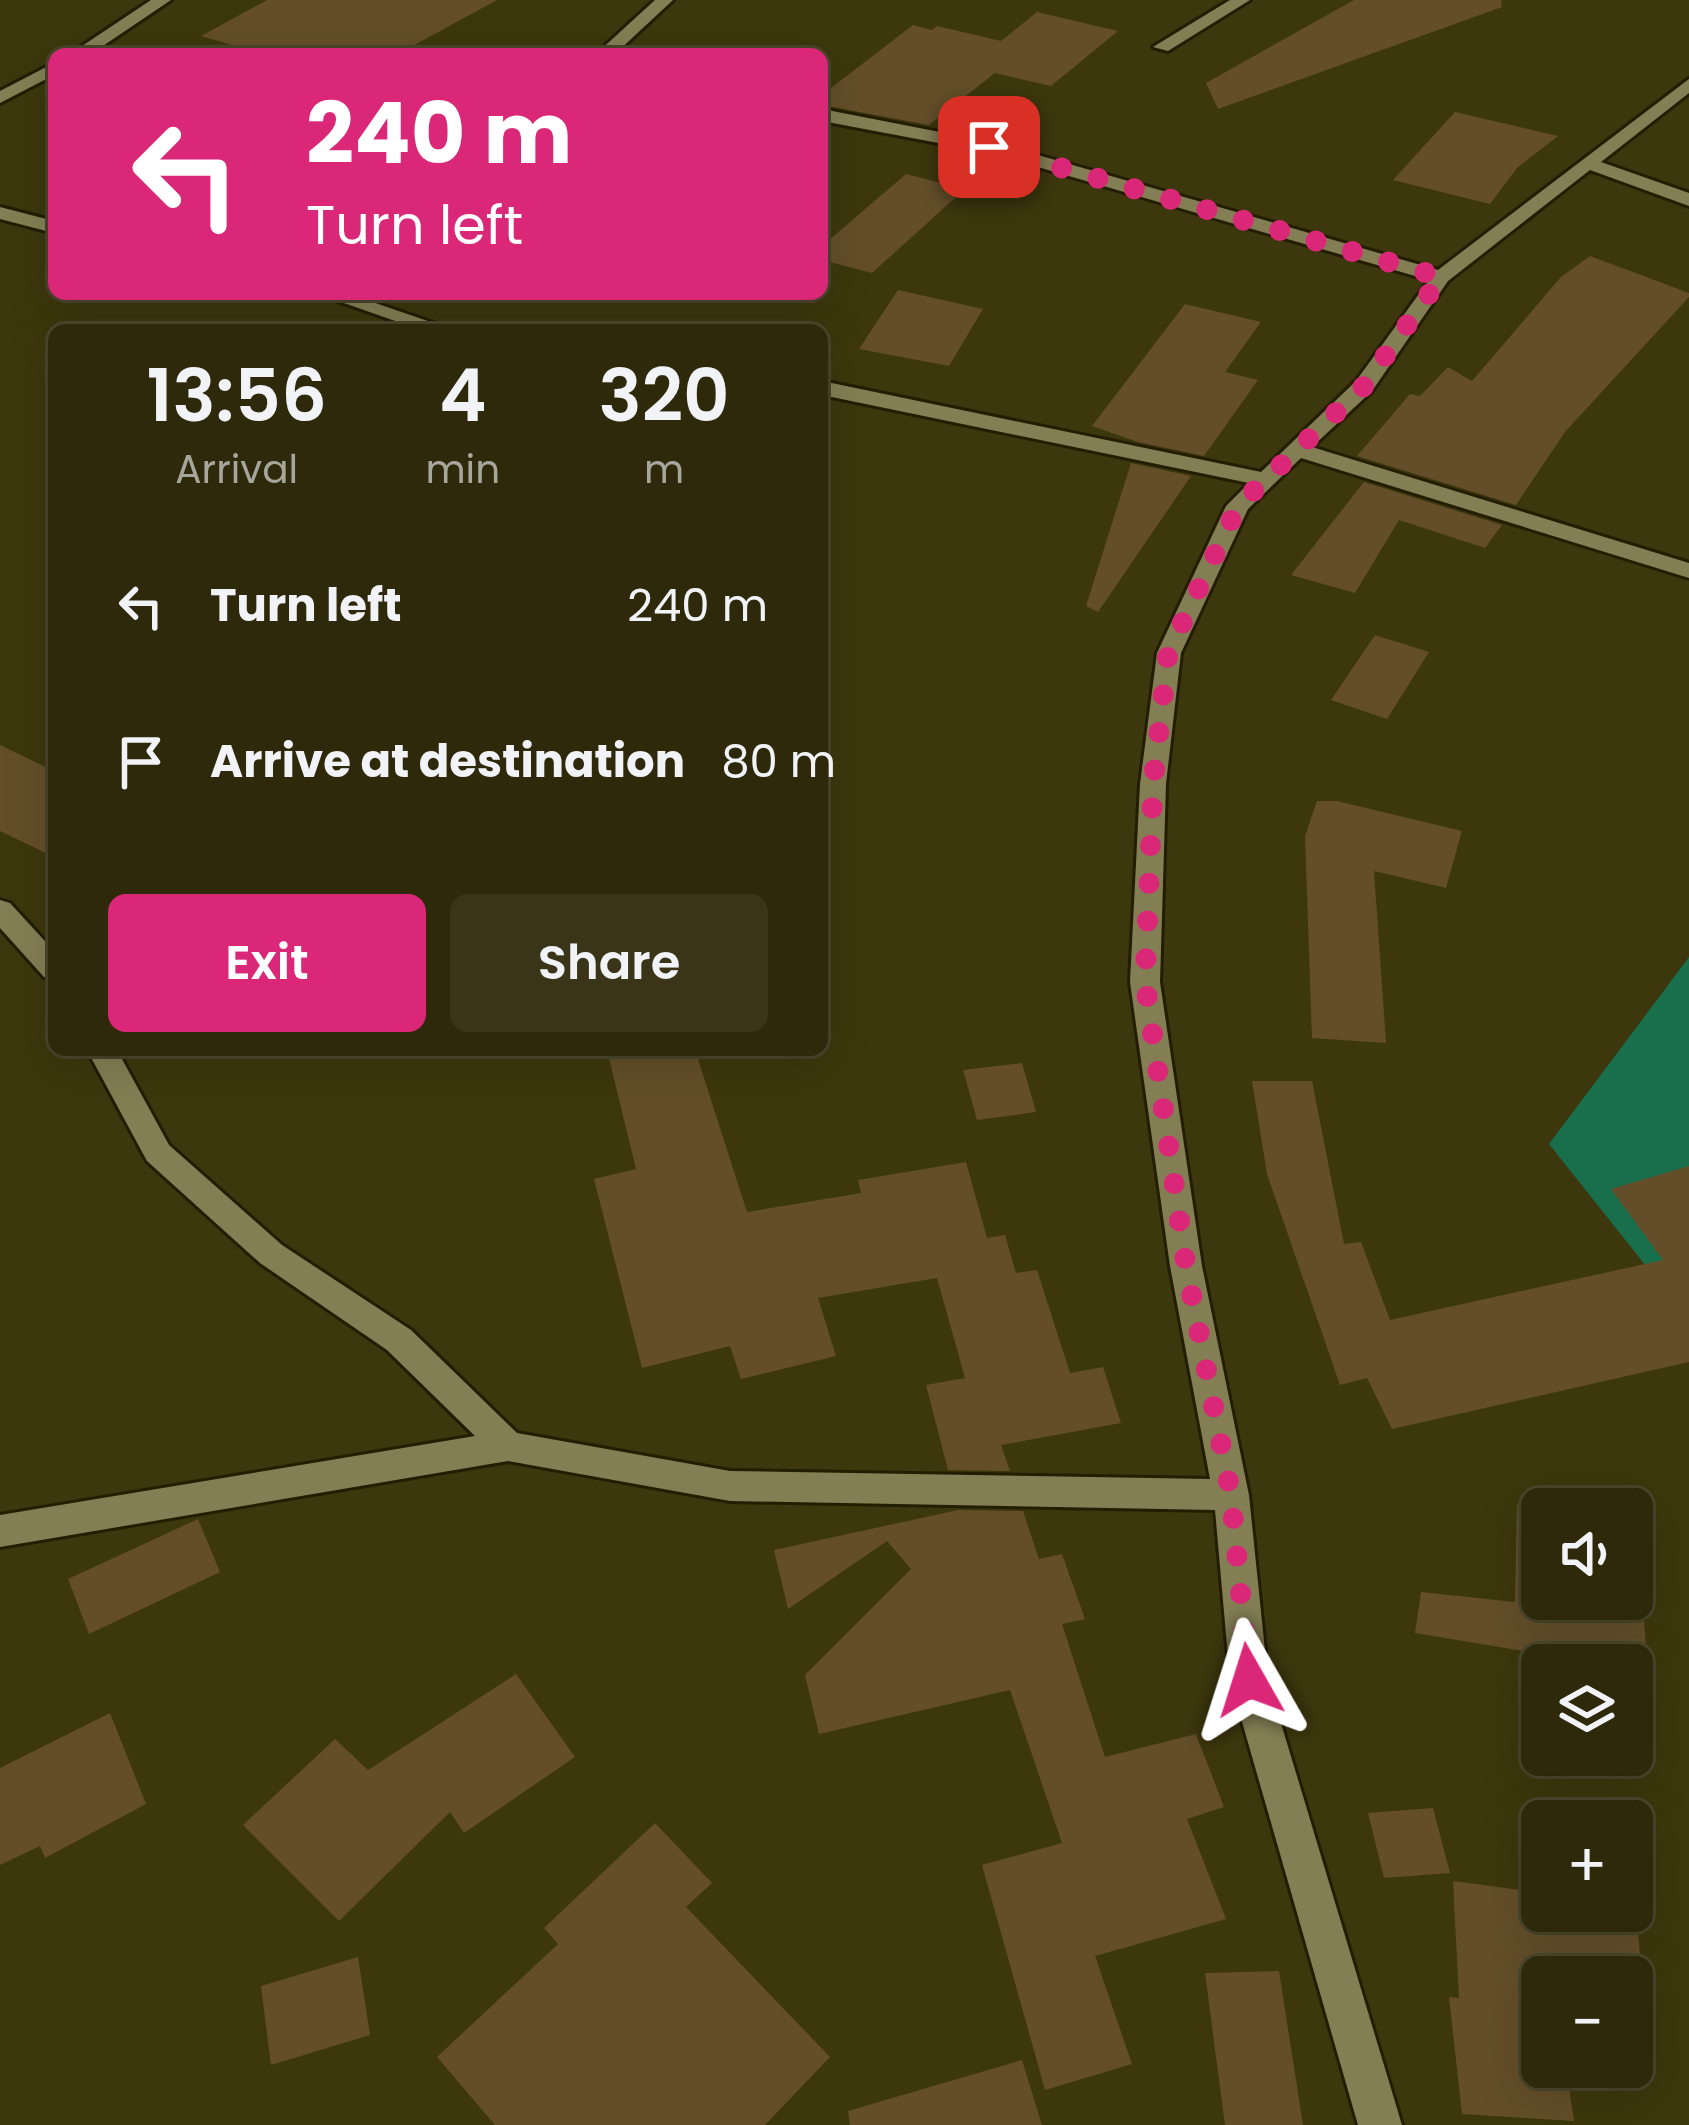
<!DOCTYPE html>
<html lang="en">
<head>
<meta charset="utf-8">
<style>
  body { margin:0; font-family:Poppins,sans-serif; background:#3a3518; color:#f1f3f6; height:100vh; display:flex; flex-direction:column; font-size:45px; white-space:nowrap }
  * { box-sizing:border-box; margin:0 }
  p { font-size:39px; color:#a7a69c }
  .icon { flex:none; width:66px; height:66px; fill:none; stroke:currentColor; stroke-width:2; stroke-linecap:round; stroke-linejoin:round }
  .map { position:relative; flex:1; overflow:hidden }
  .drawer { position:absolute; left:48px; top:324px; width:780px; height:732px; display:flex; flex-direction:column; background:#2e290a; border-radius:18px; box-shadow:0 12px 48px #0002,0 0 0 3px #49452b }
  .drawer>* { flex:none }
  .hud { position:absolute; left:48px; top:48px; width:780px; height:252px; border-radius:18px; box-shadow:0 12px 48px #0002,0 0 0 3px #49452b; background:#db2777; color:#fff; overflow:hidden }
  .fabs { position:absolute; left:1521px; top:1488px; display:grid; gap:24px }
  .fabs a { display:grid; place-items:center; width:132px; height:132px; border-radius:18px; background:#2e290a; box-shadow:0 12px 48px #0002,0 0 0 3px #49452b; font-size:60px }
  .pin { position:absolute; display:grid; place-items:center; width:102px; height:102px; color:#fff; margin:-51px; border-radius:24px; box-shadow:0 6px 18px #0006 }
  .me { position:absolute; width:132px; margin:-66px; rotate:354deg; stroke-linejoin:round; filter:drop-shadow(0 0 9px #0008) }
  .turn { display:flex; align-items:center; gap:42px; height:252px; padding:0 60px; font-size:54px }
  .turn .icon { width:156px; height:156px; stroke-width:2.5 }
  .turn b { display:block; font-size:84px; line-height:102px }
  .eta { display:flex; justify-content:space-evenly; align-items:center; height:204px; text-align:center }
  .eta b { font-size:72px; font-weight:600; line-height:84px }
  .button { display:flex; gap:24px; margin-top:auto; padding:24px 60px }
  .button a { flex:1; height:138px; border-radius:18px; background:#db2777; color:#fff; font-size:48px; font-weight:600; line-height:138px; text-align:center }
  .button a+a { background:#3a3518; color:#f1f3f6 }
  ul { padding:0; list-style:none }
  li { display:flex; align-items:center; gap:36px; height:156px; padding:0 60px }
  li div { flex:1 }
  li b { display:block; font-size:45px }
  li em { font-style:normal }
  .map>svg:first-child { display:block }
  .forest { fill:#196e4c }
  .building { fill:#634e29 }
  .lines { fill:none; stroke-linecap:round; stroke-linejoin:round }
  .minor-casing { stroke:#231e01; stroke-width:6 }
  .minor { fill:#847e54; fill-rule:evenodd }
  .route { stroke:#db2777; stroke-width:21; stroke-dasharray:0 37.8 }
</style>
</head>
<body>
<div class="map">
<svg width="1689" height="2125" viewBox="0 0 1689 2125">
  <rect width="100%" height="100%" fill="#3d370d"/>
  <path class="forest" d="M1689 957V1320L1549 1144Z"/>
  <path class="building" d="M267 0H497L398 54H263L201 36Z
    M1354 0H1501L1502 7 1218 109 1206 83Z
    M1037 12 1118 31 1051 86 995 73 929 125 822 105V95L913 25 932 30 937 26 1001 41Z
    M1455 112 1558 136 1517 168 1490 204 1393 180Z
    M906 174 965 189 872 273 822 260V246Z
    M1590 256 1689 293V297L1565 432 1516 505 1357 456 1410 394 1420 396 1448 367 1472 381 1561 277Z
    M898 290 983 309 949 366 859 349Z
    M1185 304 1261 322 1225 372 1258 380 1204 456 1138 442 1092 426Z
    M1131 463 1191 476 1098 612 1086 606Z
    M1364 482 1502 525 1485 548 1399 520 1355 593 1291 575Z
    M1375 635 1429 652 1387 719 1331 700Z
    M0 745 54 771V857L0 831Z
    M1317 801H1337L1462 831 1446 888 1374 871 1386 1043 1312 1038 1305 836Z
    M607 1050H695L747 1212 861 1193 858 1180 966 1162 987 1238 1005 1235 1016 1273 1037 1270 1070 1373 1103 1367 1121 1423 1001 1445 1010 1471 948 1470 926 1385 965 1378 937 1278 818 1298 836 1356 741 1379 730 1346 642 1368 594 1179 636 1169Z
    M1022 1063 1036 1112 977 1120 963 1070Z
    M1252 1081H1312L1344 1244 1361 1242 1390 1320 1663 1260 1611 1189 1689 1166V1362L1392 1429 1367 1378 1340 1385 1267 1174Z
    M1517 1504 1547 1509H1542V1599H1632V1524L1637 1525 1651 1716 1632 1713V1665H1542V1700L1530 1698 1529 1652 1415 1633 1421 1592 1515 1602Z
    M958 1510 1023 1511 1039 1559 1062 1554 1085 1619 1062 1624 1105 1757 1196 1734 1224 1807 1187 1819 1226 1919 1095 1956 1132 2064 1045 2090 982 1865 1062 1843 1010 1690 819 1734 805 1675 911 1569 887 1541 788 1609 774 1550Z
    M198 1519 220 1572 89 1634 68 1579Z
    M516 1674 575 1757 464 1833 450 1812 339 1921 243 1825 335 1739 368 1770Z
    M110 1713 146 1804 45 1858 40 1846 0 1865V1768Z
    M1433 1808 1450 1873 1384 1878 1368 1813Z
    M655 1823 712 1883 686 1907 830 2057 765 2125H495L437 2057 558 1944 544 1928Z
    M1453 1881 1542 1893V1911H1632L1636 1906 1641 1968 1542 1954V2067H1566L1574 2121 1462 2114 1449 1997 1459 1998Z
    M358 1957 370 2035 271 2065 261 1986Z
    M1279 1971 1303 2125H1225L1205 1973Z
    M1022 2060 1042 2125H850L848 2111Z"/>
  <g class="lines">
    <defs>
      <path id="minor" d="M151 0H171L91 54H70Z
        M655 0H673L615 54H596Z
        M1230 0H1250L1168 51 1153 47Z
        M54 63V75L0 103V91Z
        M1689 79V93L1601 162 1689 193V206L1590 170 1448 281 1372 391 1312 447 1689 563V578L1301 458 1248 509 1181 653 1166 784 1160 982 1202 1266 1249 1495 1268 1680 1402 2125H1358L1230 1680 1215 1510 730 1501 508 1461 0 1547V1515L475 1436 387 1350 260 1263 147 1161 87 1050H117L169 1145 282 1245 411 1330 517 1433 730 1471 1210 1479 1170 1266 1130 982 1140 784 1157 653 1226 506 1249 483 822 395V381L1261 472 1356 381 1429 280 986 152 822 121V109L996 143 1438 270Z
        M0 207 54 221V233L0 219Z
        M318 294H349L454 330H421Z
        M0 900 10 903 54 951V980L44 977 0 928Z"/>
    </defs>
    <use href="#minor" class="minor-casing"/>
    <use href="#minor" class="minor"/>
  </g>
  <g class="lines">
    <path class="route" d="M989 147 1441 277 1364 386 1238 506 1168 653 1153 784 1145 982 1186 1266 1231 1495 1249 1680"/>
  </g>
</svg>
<div class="fabs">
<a><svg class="icon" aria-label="sound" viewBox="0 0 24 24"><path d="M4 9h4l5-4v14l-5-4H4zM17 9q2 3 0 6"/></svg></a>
<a><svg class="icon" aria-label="layers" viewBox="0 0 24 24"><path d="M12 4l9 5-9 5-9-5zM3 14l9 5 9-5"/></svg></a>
<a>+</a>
<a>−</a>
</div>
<div class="pin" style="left:989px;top:147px;background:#d93025"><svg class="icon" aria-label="arrive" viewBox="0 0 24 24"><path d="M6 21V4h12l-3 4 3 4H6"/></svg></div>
<svg class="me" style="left:1249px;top:1680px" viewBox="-20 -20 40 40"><path d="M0-17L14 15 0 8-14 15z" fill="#db2777" stroke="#fff" stroke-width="4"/></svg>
<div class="hud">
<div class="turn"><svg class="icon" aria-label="left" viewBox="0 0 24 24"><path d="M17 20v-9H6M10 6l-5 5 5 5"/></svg><div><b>240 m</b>Turn left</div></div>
</div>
<section class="drawer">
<div class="eta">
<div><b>13:56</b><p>Arrival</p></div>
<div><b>4</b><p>min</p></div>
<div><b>320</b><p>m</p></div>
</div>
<ul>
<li><svg class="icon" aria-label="left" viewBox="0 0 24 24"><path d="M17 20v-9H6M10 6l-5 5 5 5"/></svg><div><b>Turn left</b></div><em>240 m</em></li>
<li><svg class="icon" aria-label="arrive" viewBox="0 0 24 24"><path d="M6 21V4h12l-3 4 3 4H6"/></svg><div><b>Arrive at destination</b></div><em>80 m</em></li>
</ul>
<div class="button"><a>Exit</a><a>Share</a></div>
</section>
</div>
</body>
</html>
